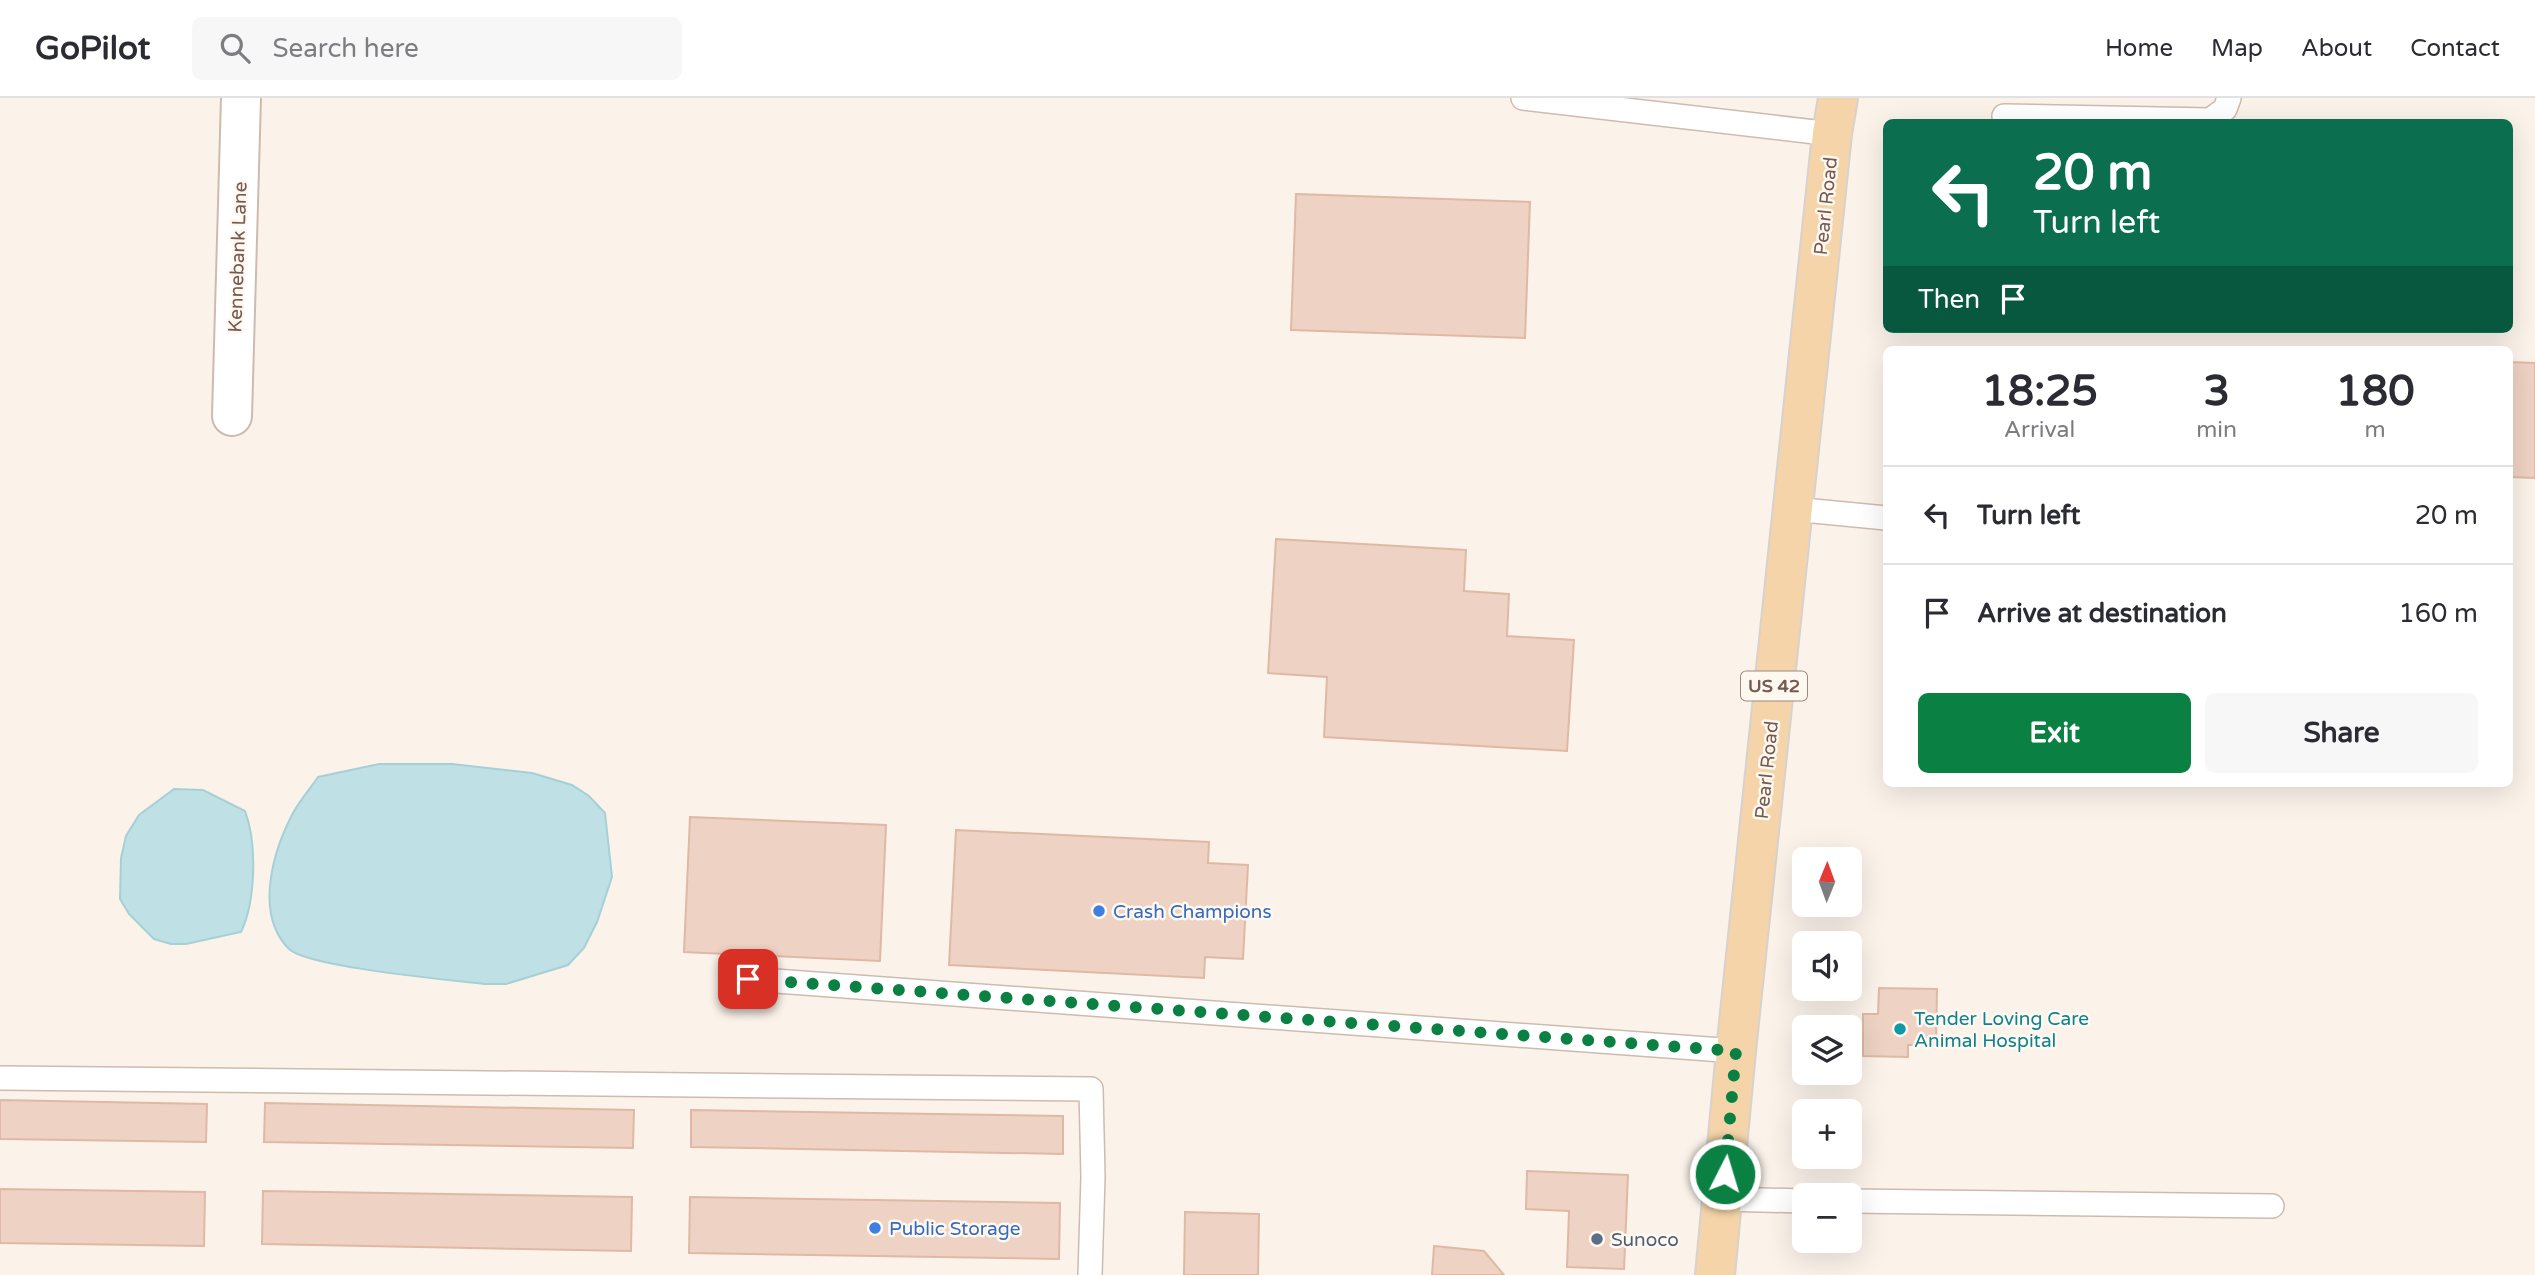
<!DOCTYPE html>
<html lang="en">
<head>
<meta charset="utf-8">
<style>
  body { margin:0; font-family:"Varela Round",sans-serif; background:#f7f7f7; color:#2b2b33; height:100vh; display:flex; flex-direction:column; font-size:26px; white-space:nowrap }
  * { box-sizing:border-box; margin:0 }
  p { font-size:23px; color:#7c7c81 }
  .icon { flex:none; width:38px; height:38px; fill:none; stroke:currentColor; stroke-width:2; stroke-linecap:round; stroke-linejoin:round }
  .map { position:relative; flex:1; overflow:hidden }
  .panel { position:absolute; left:1883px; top:248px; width:630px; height:441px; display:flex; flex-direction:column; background:#fff; border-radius:10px; box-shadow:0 7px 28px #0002 }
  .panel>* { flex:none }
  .guide { position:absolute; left:1883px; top:21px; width:630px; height:214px; border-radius:10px; box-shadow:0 7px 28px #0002; background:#0b6e4f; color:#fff; overflow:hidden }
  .needle { width:46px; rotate:1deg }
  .buttons { position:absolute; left:1792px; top:749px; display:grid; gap:14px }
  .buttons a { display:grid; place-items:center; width:70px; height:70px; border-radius:10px; background:#fff; box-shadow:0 7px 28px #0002; font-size:35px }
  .pin { position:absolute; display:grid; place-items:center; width:60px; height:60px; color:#fff; margin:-30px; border-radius:14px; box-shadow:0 4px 10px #0006 }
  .me { position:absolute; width:77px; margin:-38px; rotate:5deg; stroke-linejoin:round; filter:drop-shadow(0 0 5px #0008) }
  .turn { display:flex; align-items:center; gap:24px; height:147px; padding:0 35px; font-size:32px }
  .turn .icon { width:91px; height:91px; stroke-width:2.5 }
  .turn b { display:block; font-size:49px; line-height:60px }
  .then { display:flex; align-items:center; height:66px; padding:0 35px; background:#0003; gap:14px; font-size:26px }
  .eta { display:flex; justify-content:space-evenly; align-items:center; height:119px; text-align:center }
  .eta b { font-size:42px; font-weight:700; line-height:49px }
  .primary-button { display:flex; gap:14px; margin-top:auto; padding:14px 35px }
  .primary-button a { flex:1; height:80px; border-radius:10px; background:#0b8043; color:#fff; font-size:28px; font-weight:700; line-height:80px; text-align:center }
  .primary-button a+a { background:#f7f7f7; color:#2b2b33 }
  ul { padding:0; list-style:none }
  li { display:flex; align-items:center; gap:21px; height:98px; padding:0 35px; border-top:2px solid #e1e1e2 }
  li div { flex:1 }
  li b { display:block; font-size:26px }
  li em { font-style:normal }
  header { display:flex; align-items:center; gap:42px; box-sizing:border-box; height:98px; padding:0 35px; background:#fff; border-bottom:2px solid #e1e1e2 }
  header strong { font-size:33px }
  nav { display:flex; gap:38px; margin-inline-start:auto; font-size:24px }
  .search { width:490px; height:63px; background:#f7f7f7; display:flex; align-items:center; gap:18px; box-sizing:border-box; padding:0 24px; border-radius:10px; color:#7c7c81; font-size:26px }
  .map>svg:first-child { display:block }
  .water { fill:#bfe0e4; stroke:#a6d0d5; stroke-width:2 }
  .building { fill:#eed2c3; stroke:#e0b8a5; stroke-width:2 }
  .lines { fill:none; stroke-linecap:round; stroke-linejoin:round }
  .service-casing { stroke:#cdbbb0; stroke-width:26 }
  .minor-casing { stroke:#cdbbb0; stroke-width:42 }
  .primary-casing { stroke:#d8d1ce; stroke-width:42 }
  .service { stroke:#fff; stroke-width:23 }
  .minor { stroke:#fff; stroke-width:38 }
  .primary { stroke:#f4d4a8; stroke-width:38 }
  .route { stroke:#0b8043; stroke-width:12; stroke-dasharray:0 21.6 }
  .shop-dot { fill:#3f7fe0; stroke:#fef8f0; stroke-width:2.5 }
  .culture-dot { fill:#0f9aa8; stroke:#fef8f0; stroke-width:2.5 }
  .service-dot { fill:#5c6f8a; stroke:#fef8f0; stroke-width:2.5 }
  .labels { text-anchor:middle; stroke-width:5; stroke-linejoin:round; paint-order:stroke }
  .shield { fill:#fef8f0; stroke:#9d897f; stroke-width:2 }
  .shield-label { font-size:18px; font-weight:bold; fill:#745a4f }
  .street-label { font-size:19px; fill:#745a4f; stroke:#fef8f0 }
  .shop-label { font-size:19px; fill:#366cbe; stroke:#fef8f0; text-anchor:start }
  .culture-label { font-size:19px; fill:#0d838f; stroke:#fef8f0; text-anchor:start }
  .service-label { font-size:19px; fill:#4e5e75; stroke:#fef8f0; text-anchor:start }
</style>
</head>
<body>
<header>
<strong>GoPilot</strong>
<div class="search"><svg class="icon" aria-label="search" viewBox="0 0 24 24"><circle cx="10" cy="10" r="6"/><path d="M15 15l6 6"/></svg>Search here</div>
<nav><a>Home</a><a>Map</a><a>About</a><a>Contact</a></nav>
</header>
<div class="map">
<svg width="2535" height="1177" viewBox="0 0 2535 1177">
  <rect width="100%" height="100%" fill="#fbf3ea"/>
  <path class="water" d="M379 666H452L532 675 572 687 589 698 605 715 612 779 597 824 584 850 568 867 506 886H484C451 882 307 869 289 851 254 816 273 753 293 715 300 702 310 691 318 679Z
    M174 691 203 692 245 713C257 744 256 803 241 834L186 846H171L154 841 129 816 120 801 121 760 126 738 139 717Z"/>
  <path class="building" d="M1296 96 1530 104 1525 240 1291 232Z
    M2510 264 2535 265V380L2510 379Z
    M1276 441 1466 452 1464 493 1509 496 1507 538 1574 542 1567 653 1324 639 1327 579 1268 575Z
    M690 719 886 727 880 863 684 854Z
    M956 732 1209 744 1208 765 1248 767 1243 861 1205 859 1204 880 949 867Z
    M1879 890 1937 891 1936 947H1908V959L1863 958V916H1878Z
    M0 1002 207 1006 206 1044 0 1041Z
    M265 1005 634 1012 633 1050 264 1044Z
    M691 1012 1063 1018V1056L691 1049Z
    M1527 1073 1628 1077 1624 1171 1567 1169 1569 1113 1526 1111Z
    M0 1091 205 1094 204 1148 0 1145Z
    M263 1093 632 1099 631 1153 262 1146Z
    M690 1099 1060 1105 1059 1161 689 1155Z
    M1185 1114 1259 1116 1258 1177H1184Z
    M1434 1148 1484 1153 1504 1177H1432Z"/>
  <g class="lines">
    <defs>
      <path id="service" d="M1523 0 1832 36
        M2004 18 2210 22 2225 11 2229 0
        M1793 411 1886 420
        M748 881 1736 953
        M0 980 1091 991 1093 1079 1090 1177
        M1723 1101 1804 1103
        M1850 1103 2272 1108"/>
      <path id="minor" d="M232 318 241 0"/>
      <path id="primary" d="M1715 1177 1736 953 1832 36 1838 0"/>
    </defs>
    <use href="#service" class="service-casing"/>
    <use href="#minor" class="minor-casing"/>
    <use href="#primary" class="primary-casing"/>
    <use href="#service" class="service"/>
    <use href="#minor" class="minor"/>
    <use href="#primary" class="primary"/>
  </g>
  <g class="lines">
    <path class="route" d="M748 881 1736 953 1725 1076"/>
  </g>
  <g class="shop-dot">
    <circle cx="1099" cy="813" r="7"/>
    <circle cx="875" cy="1130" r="7"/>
  </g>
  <circle class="culture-dot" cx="1900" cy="931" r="7"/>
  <circle class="service-dot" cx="1597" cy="1141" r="7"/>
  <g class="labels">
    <rect class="shield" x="1741" y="573.5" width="66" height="29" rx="5"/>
    <g class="shield-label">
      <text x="1774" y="594">US 42</text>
    </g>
    <g class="street-label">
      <text transform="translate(1825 108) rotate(-84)" y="7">Pearl Road</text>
      <text transform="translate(237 159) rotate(-88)" y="7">Kennebank Lane</text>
      <text transform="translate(1766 672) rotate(-84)" y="7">Pearl Road</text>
    </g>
    <g class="shop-label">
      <text x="1113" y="820">Crash Champions</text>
      <text x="889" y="1137">Public Storage</text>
    </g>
    <g class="culture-label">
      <text x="1914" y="927">Tender Loving Care<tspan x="1914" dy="22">Animal Hospital</tspan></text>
    </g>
    <g class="service-label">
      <text x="1611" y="1148">Sunoco</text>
    </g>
  </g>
</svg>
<div class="buttons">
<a><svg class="needle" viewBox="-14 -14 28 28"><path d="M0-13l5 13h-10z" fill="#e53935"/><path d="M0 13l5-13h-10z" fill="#7c7c81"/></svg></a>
<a><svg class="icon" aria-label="sound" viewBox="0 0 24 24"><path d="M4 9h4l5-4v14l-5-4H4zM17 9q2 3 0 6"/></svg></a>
<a><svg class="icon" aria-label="layers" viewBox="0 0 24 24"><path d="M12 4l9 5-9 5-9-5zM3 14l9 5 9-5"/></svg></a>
<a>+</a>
<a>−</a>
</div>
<div class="pin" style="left:748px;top:881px;background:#d93025"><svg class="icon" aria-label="arrive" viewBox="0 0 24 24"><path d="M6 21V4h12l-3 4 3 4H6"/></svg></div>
<svg class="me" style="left:1725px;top:1076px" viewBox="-20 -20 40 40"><circle r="17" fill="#0b8043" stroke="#fff" stroke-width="3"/><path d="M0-11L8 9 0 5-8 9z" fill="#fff"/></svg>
<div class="guide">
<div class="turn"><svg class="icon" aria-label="left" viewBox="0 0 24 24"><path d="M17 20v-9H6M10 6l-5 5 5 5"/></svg><div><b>20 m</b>Turn left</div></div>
<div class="then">Then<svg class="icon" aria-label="arrive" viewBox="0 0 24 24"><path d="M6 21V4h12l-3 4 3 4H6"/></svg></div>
</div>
<section class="panel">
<div class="eta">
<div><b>18:25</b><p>Arrival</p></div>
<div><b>3</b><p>min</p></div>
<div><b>180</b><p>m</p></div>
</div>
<ul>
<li><svg class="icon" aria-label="left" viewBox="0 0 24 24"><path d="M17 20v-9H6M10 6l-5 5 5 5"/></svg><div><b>Turn left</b></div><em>20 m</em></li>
<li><svg class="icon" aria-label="arrive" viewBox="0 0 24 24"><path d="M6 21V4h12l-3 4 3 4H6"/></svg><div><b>Arrive at destination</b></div><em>160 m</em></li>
</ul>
<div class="primary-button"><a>Exit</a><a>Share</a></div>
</section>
</div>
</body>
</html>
